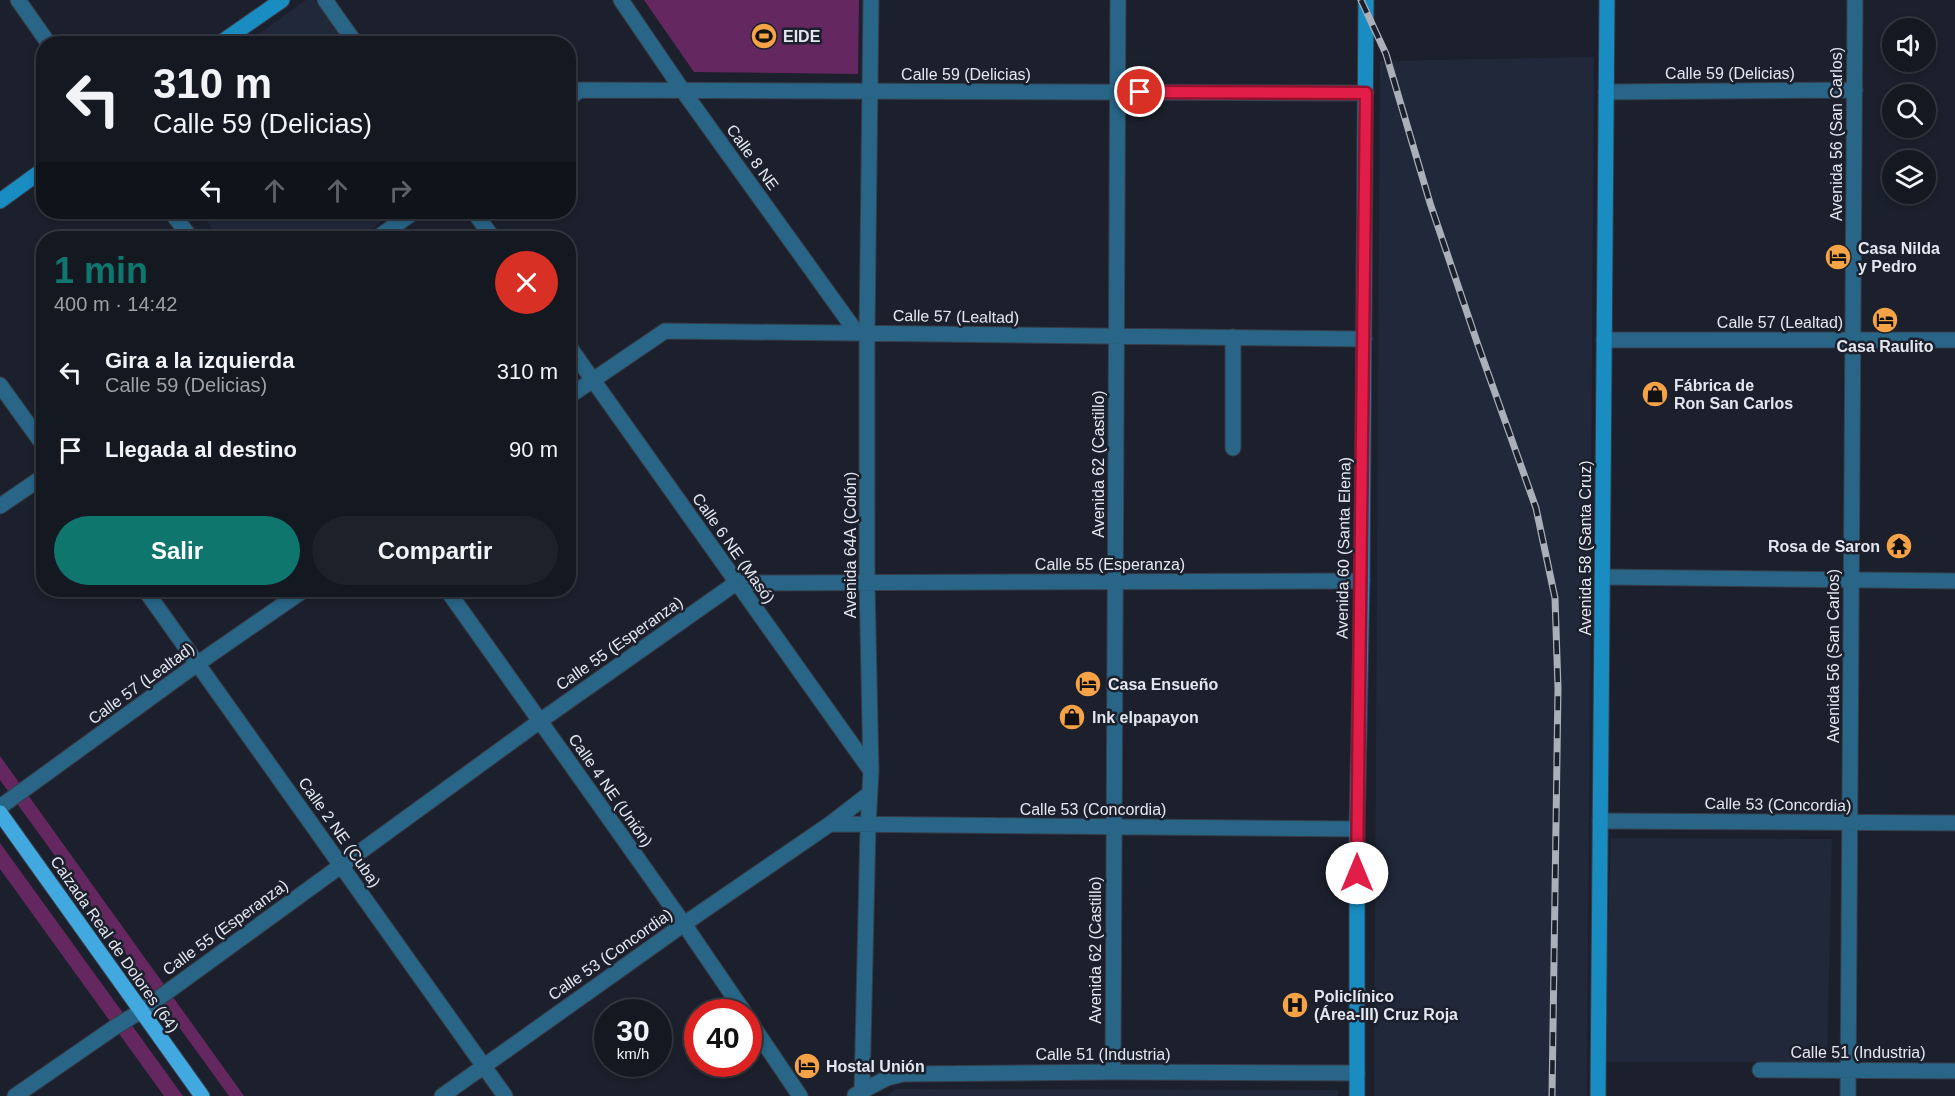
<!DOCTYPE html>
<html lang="es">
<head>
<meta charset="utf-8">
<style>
  body { margin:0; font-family:Helvetica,sans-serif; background:#1d212a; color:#f1f3f6; height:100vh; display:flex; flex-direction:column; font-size:22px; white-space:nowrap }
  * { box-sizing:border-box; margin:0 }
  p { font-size:20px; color:#9da0a5 }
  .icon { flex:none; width:33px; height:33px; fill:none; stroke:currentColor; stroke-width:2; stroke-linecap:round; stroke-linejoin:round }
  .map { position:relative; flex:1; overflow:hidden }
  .drawer { position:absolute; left:36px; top:231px; width:540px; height:366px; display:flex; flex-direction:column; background:#141821; border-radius:24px; box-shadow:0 3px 9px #0003,0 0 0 2px #33373f }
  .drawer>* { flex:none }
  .banner { position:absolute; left:36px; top:36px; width:540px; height:183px; border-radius:24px; box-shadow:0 3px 9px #0003,0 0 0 2px #33373f; background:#141821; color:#f1f3f6; overflow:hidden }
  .fabs { position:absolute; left:1882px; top:18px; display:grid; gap:12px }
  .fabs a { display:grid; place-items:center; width:54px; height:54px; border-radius:50%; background:#141821; box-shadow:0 3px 9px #0003,0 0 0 2px #33373f; font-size:30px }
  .speed { position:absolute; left:594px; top:999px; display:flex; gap:12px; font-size:30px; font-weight:700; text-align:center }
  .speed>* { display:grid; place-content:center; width:78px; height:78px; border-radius:50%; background:#141821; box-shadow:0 3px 9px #0003,0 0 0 2px #33373f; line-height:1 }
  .speed small { font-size:15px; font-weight:400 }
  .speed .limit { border:9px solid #d22; background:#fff; color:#111 }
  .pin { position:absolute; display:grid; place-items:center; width:51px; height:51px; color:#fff; margin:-26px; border:3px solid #fff; border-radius:50%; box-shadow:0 2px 6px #0007 }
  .me { position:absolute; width:66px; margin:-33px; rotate:0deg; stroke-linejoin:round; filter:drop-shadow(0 0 4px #0008) }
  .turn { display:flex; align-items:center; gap:21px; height:126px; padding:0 18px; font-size:27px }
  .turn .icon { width:78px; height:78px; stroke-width:2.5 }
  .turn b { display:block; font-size:42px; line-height:51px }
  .lanes { display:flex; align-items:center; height:57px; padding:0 18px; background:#0003; justify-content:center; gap:30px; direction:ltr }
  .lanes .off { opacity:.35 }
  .round { display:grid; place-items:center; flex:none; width:63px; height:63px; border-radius:32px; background:#1d212a }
  .head { display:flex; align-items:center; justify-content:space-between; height:102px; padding:0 18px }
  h1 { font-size:36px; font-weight:800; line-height:45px; color:#0f766e }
  .primary-button { display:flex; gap:12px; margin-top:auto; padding:12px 18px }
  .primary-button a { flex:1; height:69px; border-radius:36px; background:#0f766e; color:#fff; font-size:24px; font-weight:800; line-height:69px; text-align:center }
  .primary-button a+a { background:#1d212a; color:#f1f3f6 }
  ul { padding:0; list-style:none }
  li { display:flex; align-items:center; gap:18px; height:78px; padding:0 18px }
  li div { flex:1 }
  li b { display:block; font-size:22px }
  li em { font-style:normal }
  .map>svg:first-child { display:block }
  .built { fill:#21283a }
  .green { fill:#642760 }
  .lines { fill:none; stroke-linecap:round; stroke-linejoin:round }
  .street-casing { stroke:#373c47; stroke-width:17 }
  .secondary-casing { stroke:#373c47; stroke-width:17 }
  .primary-casing { stroke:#373c47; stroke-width:17 }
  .street { stroke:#286587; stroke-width:15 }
  .secondary { stroke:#198cc2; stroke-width:15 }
  .primary { stroke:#41a9e0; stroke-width:15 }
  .rail-casing { stroke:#abafb9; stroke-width:7 }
  .rail { stroke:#1b202c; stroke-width:4.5; stroke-dasharray:14; stroke-linecap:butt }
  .route-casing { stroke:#92132f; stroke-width:15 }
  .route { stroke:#e11d48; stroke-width:10 }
  .labels { text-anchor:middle; stroke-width:5; stroke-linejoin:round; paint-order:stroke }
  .poi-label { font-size:16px; font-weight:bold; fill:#e4e7f0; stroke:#1b202c; text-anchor:start }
  .street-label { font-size:16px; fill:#e4e7f0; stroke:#1b202c }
</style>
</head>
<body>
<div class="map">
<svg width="1955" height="1096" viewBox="0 0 1955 1096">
  <rect width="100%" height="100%" fill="#1b202c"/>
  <path class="built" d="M306 0H315L345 43H246Z
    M1594 57 1587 1096H1374L1380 61Z
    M201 212H396L358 238H218Z
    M1611 838 1832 839 1827 1062H1603Z
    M896 1089 1338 1090V1096H886Z"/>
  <path class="green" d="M644 0H859L858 74 694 72Z
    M0 756 244 1096H229L13 798 0 780Z
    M0 843 183 1096H164L0 869Z"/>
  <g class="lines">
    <defs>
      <path id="street" d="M18 0 49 44
        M325 0 356 44
        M621 0 683 91 857 333
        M1606 92 1855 90
        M568 99 580 90 1366 93
        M171 212 191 238
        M474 212 493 238
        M377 238 414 212
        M1233 337V448
        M1604 340H1955
        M568 345 871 771
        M0 385 44 446
        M568 397 665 331 1364 339
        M0 506 44 476
        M1602 577 1955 581
        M145 590 505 1096
        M447 590 684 924 744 1012
        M0 807 197 664 304 590
        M1600 821 1955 823
        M830 824 1357 829
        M748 1019 800 1096
        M1760 1070 1955 1071
        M1113 1072 1118 0
        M862 1090 868 826 871 771 867 583V333L871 0
        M855 1095 887 1078 904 1074 1113 1072 1357 1073
        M15 1096 115 1027 141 1011 540 721 736 583 1362 581
        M442 1096 684 924 830 824 869 794
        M1848 1096 1855 0"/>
      <path id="secondary" d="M219 44 282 0
        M0 201 44 169
        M1357 1096V829L1362 581 1366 0
        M1598 1096 1607 0"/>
      <path id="primary" d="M0 813 202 1096"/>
    </defs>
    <use href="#street" class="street-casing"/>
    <use href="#secondary" class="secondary-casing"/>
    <use href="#primary" class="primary-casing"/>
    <use href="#street" class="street"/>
    <use href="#secondary" class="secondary"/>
    <use href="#primary" class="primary"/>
    <defs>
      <path id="rail" d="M1361 0 1386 54 1430 203 1478 345 1536 508 1555 598 1558 688 1552 1096"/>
    </defs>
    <use href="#rail" class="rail-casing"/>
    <use href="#rail" class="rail"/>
  </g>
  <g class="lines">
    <defs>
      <path id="route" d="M1140 92 1366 93 1357 873"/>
    </defs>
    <use href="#route" class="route-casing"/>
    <use href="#route" class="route"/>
  </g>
  <defs>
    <symbol id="stadium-disc" viewBox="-11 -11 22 22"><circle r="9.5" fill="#f6a247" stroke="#1b202c"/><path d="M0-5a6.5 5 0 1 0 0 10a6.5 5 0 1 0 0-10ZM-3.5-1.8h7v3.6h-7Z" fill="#111"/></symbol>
    <symbol id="hotel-disc" viewBox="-11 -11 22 22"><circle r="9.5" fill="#f6a247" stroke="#1b202c"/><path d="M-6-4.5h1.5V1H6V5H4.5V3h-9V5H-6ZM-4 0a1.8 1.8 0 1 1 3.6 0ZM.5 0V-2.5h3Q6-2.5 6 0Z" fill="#111"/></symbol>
    <symbol id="shop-disc" viewBox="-11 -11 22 22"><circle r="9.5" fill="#f6a247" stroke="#1b202c"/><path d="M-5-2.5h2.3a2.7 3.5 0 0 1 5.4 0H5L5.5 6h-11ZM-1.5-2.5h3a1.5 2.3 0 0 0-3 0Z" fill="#111"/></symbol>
    <symbol id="temple-disc" viewBox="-11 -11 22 22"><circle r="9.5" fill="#f6a247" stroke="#1b202c"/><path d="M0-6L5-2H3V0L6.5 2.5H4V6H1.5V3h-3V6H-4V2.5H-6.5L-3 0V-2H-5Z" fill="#111"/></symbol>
    <symbol id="hospital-disc" viewBox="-11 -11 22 22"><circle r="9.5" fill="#f6a247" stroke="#1b202c"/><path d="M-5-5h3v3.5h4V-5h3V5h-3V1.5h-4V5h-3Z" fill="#111"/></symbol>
  </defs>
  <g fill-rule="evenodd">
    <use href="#stadium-disc" x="749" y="21" width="30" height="30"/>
    <use href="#hotel-disc" x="1823" y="242" width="30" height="30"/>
    <use href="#hotel-disc" x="1870" y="305" width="30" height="30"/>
    <use href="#shop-disc" x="1640" y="379" width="30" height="30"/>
    <use href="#temple-disc" x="1884" y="531" width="30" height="30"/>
    <use href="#hotel-disc" x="1073" y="669" width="30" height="30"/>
    <use href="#shop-disc" x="1057" y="702" width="30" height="30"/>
    <use href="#hospital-disc" x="1280" y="990" width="30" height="30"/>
    <use href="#hotel-disc" x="792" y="1051" width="30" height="30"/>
  </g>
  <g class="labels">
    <g class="poi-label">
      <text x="783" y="42">EIDE</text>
      <text x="1858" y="254">Casa Nilda<tspan x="1858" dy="18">y Pedro</tspan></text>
      <text x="1885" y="352" text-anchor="middle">Casa Raulito</text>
      <text x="1674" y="391">Fábrica de<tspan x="1674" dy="18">Ron San Carlos</tspan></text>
      <text x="1880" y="552" text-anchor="end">Rosa de Saron</text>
      <text x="1108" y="690">Casa Ensueño</text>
      <text x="1092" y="723">Ink elpapayon</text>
      <text x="1314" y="1002">Policlínico<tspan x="1314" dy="18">(Área-III) Cruz Roja</tspan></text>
      <text x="826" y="1072">Hostal Unión</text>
    </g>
    <g class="street-label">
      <text x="1730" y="79">Calle 59 (Delicias)</text>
      <text x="966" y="80">Calle 59 (Delicias)</text>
      <text transform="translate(1836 134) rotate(-90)" y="6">Avenida 56 (San Carlos)</text>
      <text transform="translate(753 157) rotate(54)" y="6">Calle 8 NE</text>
      <text transform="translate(956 316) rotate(1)" y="6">Calle 57 (Lealtad)</text>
      <text x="1780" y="328">Calle 57 (Lealtad)</text>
      <text transform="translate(1098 464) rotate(-90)" y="6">Avenida 62 (Castillo)</text>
      <text transform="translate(850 545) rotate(-90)" y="6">Avenida 64A (Colón)</text>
      <text transform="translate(734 548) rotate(55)" y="6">Calle 6 NE (Masó)</text>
      <text transform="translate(1343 548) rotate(-89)" y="6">Avenida 60 (Santa Elena)</text>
      <text transform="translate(1585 548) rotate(-90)" y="6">Avenida 58 (Santa Cruz)</text>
      <text x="1110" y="570">Calle 55 (Esperanza)</text>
      <text transform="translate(619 643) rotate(-35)" y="6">Calle 55 (Esperanza)</text>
      <text transform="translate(1833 656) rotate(-90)" y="6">Avenida 56 (San Carlos)</text>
      <text transform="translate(141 683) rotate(-36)" y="6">Calle 57 (Lealtad)</text>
      <text transform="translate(611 790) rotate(55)" y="6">Calle 4 NE (Unión)</text>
      <text transform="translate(1778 804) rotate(1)" y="6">Calle 53 (Concordia)</text>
      <text x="1093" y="815">Calle 53 (Concordia)</text>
      <text transform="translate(340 832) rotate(55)" y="6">Calle 2 NE (Cuba)</text>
      <text transform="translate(225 927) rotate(-36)" y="6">Calle 55 (Esperanza)</text>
      <text transform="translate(115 944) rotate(55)" y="6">Calzada Real de Dolores (64)</text>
      <text transform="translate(1095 950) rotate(-90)" y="6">Avenida 62 (Castillo)</text>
      <text transform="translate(610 954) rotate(-35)" y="6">Calle 53 (Concordia)</text>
      <text x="1858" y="1058">Calle 51 (Industria)</text>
      <text x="1103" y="1060">Calle 51 (Industria)</text>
    </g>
  </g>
</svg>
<div class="fabs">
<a><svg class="icon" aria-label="sound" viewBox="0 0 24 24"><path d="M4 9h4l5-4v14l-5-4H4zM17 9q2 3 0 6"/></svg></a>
<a><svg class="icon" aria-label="search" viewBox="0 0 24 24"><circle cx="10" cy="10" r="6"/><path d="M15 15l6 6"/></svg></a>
<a><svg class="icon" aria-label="layers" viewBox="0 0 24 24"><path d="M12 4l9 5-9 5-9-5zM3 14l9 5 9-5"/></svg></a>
</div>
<div class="speed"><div>30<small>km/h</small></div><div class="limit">40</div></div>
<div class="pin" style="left:1140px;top:92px;background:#d93025"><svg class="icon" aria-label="arrive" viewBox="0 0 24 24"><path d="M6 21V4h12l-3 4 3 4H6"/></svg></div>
<svg class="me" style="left:1357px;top:873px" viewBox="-20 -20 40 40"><circle r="19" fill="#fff"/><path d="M0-13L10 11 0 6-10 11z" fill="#e11d48"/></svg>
<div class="banner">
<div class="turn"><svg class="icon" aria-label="left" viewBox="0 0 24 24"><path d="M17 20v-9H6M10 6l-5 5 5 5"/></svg><div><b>310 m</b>Calle 59 (Delicias)</div></div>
<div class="lanes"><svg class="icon" aria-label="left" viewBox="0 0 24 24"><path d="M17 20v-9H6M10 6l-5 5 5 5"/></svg><svg class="icon off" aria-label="ahead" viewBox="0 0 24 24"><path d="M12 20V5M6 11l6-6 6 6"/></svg><svg class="icon off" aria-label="ahead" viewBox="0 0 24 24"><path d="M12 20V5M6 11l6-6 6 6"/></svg><svg class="icon off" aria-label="right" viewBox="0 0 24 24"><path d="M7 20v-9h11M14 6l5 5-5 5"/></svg></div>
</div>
<section class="drawer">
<div class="head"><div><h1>1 min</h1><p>400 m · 14:42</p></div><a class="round" style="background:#d93025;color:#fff"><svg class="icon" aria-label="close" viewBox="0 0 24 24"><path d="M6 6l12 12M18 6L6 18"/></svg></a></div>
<ul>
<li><svg class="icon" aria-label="left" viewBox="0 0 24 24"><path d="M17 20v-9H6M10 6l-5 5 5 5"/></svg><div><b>Gira a la izquierda</b><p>Calle 59 (Delicias)</p></div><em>310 m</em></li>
<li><svg class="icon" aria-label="arrive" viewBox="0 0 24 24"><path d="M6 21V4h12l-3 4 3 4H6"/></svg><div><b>Llegada al destino</b></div><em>90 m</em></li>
</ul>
<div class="primary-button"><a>Salir</a><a>Compartir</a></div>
</section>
</div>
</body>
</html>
